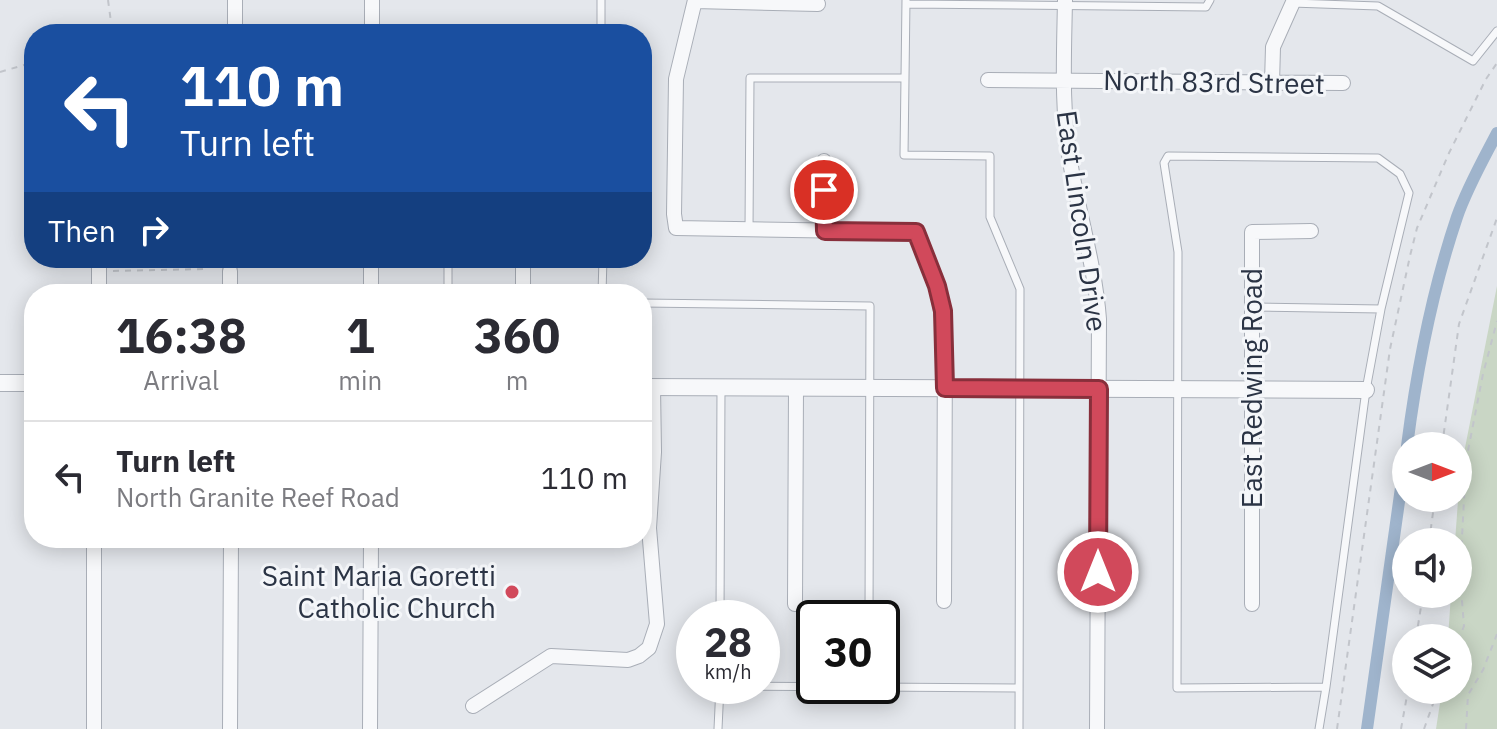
<!DOCTYPE html>
<html lang="en">
<head>
<meta charset="utf-8">
<style>
  body { margin:0; font-family:"IBM Plex Sans",sans-serif; background:#f2f2f3; color:#2b2b33; height:100vh; display:flex; flex-direction:column; font-size:30px; white-space:nowrap }
  * { box-sizing:border-box; margin:0 }
  p { font-size:26px; color:#7c7c81 }
  .icon { flex:none; width:44px; height:44px; fill:none; stroke:currentColor; stroke-width:2; stroke-linecap:round; stroke-linejoin:round }
  .map { position:relative; flex:1; overflow:hidden }
  .panel { position:absolute; left:24px; top:284px; width:628px; height:264px; display:flex; flex-direction:column; background:#fff; border-radius:32px; box-shadow:0 4px 20px #0003 }
  .panel>* { flex:none }
  .guide { position:absolute; left:24px; top:24px; width:628px; height:244px; border-radius:32px; box-shadow:0 4px 20px #0003; background:#1a4fa0; color:#fff; overflow:hidden }
  .needle { width:52px; rotate:90deg }
  .controls { position:absolute; left:1392px; top:432px; display:grid; gap:16px }
  .controls a { display:grid; place-items:center; width:80px; height:80px; border-radius:50%; background:#fff; box-shadow:0 4px 20px #0003; font-size:40px }
  .speed { position:absolute; left:676px; top:600px; display:flex; gap:16px; font-size:40px; font-weight:700; text-align:center }
  .speed>* { display:grid; place-content:center; width:104px; height:104px; border-radius:50%; background:#fff; box-shadow:0 4px 20px #0003; line-height:1 }
  .speed small { font-size:20px; font-weight:400 }
  .speed .limit { border:4px solid #111; border-radius:12px; background:#fff; color:#111 }
  .pin { position:absolute; display:grid; place-items:center; width:68px; height:68px; color:#fff; margin:-34px; border:4px solid #fff; border-radius:50%; box-shadow:0 2px 8px #0007 }
  .me { position:absolute; width:88px; margin:-44px; rotate:0deg; stroke-linejoin:round; filter:drop-shadow(0 0 6px #0008) }
  .turn { display:flex; align-items:center; gap:28px; height:168px; padding:0 24px; font-size:36px }
  .turn .icon { width:104px; height:104px; stroke-width:2.5 }
  .turn b { display:block; font-size:56px; line-height:68px }
  .then { display:flex; align-items:center; height:76px; padding:0 24px; background:#0003; gap:16px; font-size:30px }
  .eta { display:flex; justify-content:space-evenly; align-items:center; height:136px; text-align:center }
  .eta b { font-size:48px; font-weight:800; line-height:56px }
  ul { padding:0; list-style:none }
  li { display:flex; align-items:center; gap:24px; height:112px; padding:0 24px; border-top:2px solid #e1e1e2 }
  li div { flex:1 }
  li b { display:block; font-size:30px }
  li em { font-style:normal }
  .map>svg:first-child { display:block }
  .green { fill:#c9d6c5 }
  .lines { fill:none; stroke-linecap:round; stroke-linejoin:round }
  .canal { stroke:#9fb4cc; stroke-width:12 }
  .service-casing { stroke:#a9aeb7; stroke-width:9 }
  .minor-casing { stroke:#a9aeb7; stroke-width:16 }
  .tertiary-casing { stroke:#a9aeb7; stroke-width:18 }
  .path { stroke:#c2c5cb; stroke-width:2; stroke-dasharray:6 6; stroke-linecap:butt }
  .service { stroke:#f7f8fa; stroke-width:7 }
  .minor { stroke:#f7f8fa; stroke-width:14 }
  .tertiary { stroke:#f7f8fa; stroke-width:16 }
  .route-casing { stroke:#882f3b; stroke-width:20 }
  .route { stroke:#d1495b; stroke-width:14 }
  .poi-dot { fill:#d1495b; stroke:#f4f6f9; stroke-width:3 }
  .labels { text-anchor:middle; stroke-width:6; stroke-linejoin:round; paint-order:stroke }
  .street-label { font-size:28px; fill:#2b3445; stroke:#f4f6f9 }
  .poi-label { font-size:28px; fill:#2b3445; stroke:#f4f6f9; text-anchor:end }
</style>
</head>
<body>
<div class="map">
<svg width="1497" height="729" viewBox="0 0 1497 729">
  <rect width="100%" height="100%" fill="#e4e7ec"/>
  <path class="green" d="M1497 286V729H1436L1442 690H1458V638H1448L1451 594H1458V542H1455L1460 473Z"/>
  <g class="lines">
    <path class="canal" d="M1407 446C1417 368 1432 291 1457 217 1467 188 1483 160 1497 133
      M1367 729 1406 452"/>
    <defs>
      <path id="service" d="M601 0V34
        M906 0 904 155 990 156V217L1020 289 1019 729
        M1292 3 1378 6 1473 61 1497 31
        M906 4 1206 7 1210 0
        M749 230 750 78H905
        M448 258V294
        M602 294 603 258
        M642 303 870 306 869 618
        M1253 307 1381 309
        M720 618 721 388
        M741 686 1019 688
        M718 729 720 686
        M1319 729 1326 687 1366 390 1381 309 1409 193 1400 174 1378 158 1168 156 1164 163 1178 252 1177 688 1326 687"/>
      <path id="minor" d="M235 0V34
        M695 0 676 79 674 214 676 228 916 232 937 286 945 337 944 601
        M1065 0C1064 55 1061 112 1071 167 1080 218 1095 267 1099 319L1097 729
        M695 1 818 4
        M101 34H372
        M372 34V0
        M988 80 1343 83
        M1272 83 1273 47 1294 0
        M824 161 825 231
        M99 258V294
        M230 271V294
        M371 294V258
        M523 294V258
        M94 538V729
        M795 604 796 388
        M1252 604V232L1311 231
        M473 706 551 656 628 660 639 656 649 648 657 624 649 528 654 452 653 387
        M230 729 231 538
        M370 729 371 538"/>
      <path id="tertiary" d="M0 383H34
        M642 387 1366 390"/>
    </defs>
    <use href="#service" class="service-casing"/>
    <use href="#minor" class="minor-casing"/>
    <use href="#tertiary" class="tertiary-casing"/>
    <path class="path" d="M108 0 111 22
      M0 72 34 62
      M113 271 207 269
      M1442 446 1459 324 1497 218
      M1429 542 1435 498
      M1416 638 1423 594
      M1458 641 1464 626 1460 576 1466 461 1483 374 1497 321
      M1337 729 1390 349 1410 256 1417 228 1449 153 1486 79 1497 63
      M1401 729 1408 690
      M1424 729 1438 690
      M1466 729 1468 695 1483 670 1497 634"/>
    <use href="#service" class="service"/>
    <use href="#minor" class="minor"/>
    <use href="#tertiary" class="tertiary"/>
  </g>
  <g class="lines">
    <defs>
      <path id="route" d="M824 190 825 231 916 232 937 286 943 311 945 388 1099 389 1098 572"/>
    </defs>
    <use href="#route" class="route-casing"/>
    <use href="#route" class="route"/>
  </g>
  <circle class="poi-dot" cx="512" cy="592" r="8"/>
  <g class="labels">
    <g class="street-label">
      <text transform="translate(1214 82) rotate(1)" y="10">North 83rd Street</text>
      <text transform="translate(1082 221) rotate(82)" y="10">East Lincoln Drive</text>
      <text transform="translate(1252 388) rotate(-90)" y="10">East Redwing Road</text>
    </g>
    <g class="poi-label">
      <text x="496" y="586">Saint Maria Goretti<tspan x="496" dy="32">Catholic Church</tspan></text>
    </g>
  </g>
</svg>
<div class="controls">
<a><svg class="needle" viewBox="-14 -14 28 28"><path d="M0-13l5 13h-10z" fill="#e53935"/><path d="M0 13l5-13h-10z" fill="#7c7c81"/></svg></a>
<a><svg class="icon" aria-label="sound" viewBox="0 0 24 24"><path d="M4 9h4l5-4v14l-5-4H4zM17 9q2 3 0 6"/></svg></a>
<a><svg class="icon" aria-label="layers" viewBox="0 0 24 24"><path d="M12 4l9 5-9 5-9-5zM3 14l9 5 9-5"/></svg></a>
</div>
<div class="speed"><div>28<small>km/h</small></div><div class="limit">30</div></div>
<div class="pin" style="left:824px;top:190px;background:#d93025"><svg class="icon" aria-label="arrive" viewBox="0 0 24 24"><path d="M6 21V4h12l-3 4 3 4H6"/></svg></div>
<svg class="me" style="left:1098px;top:572px" viewBox="-20 -20 40 40"><circle r="17" fill="#d1495b" stroke="#fff" stroke-width="3"/><path d="M0-11L8 9 0 5-8 9z" fill="#fff"/></svg>
<div class="guide">
<div class="turn"><svg class="icon" aria-label="left" viewBox="0 0 24 24"><path d="M17 20v-9H6M10 6l-5 5 5 5"/></svg><div><b>110 m</b>Turn left</div></div>
<div class="then">Then<svg class="icon" aria-label="right" viewBox="0 0 24 24"><path d="M7 20v-9h11M14 6l5 5-5 5"/></svg></div>
</div>
<section class="panel">
<div class="eta">
<div><b>16:38</b><p>Arrival</p></div>
<div><b>1</b><p>min</p></div>
<div><b>360</b><p>m</p></div>
</div>
<ul>
<li><svg class="icon" aria-label="left" viewBox="0 0 24 24"><path d="M17 20v-9H6M10 6l-5 5 5 5"/></svg><div><b>Turn left</b><p>North Granite Reef Road</p></div><em>110 m</em></li>
</ul>
</section>
</div>
</body>
</html>
